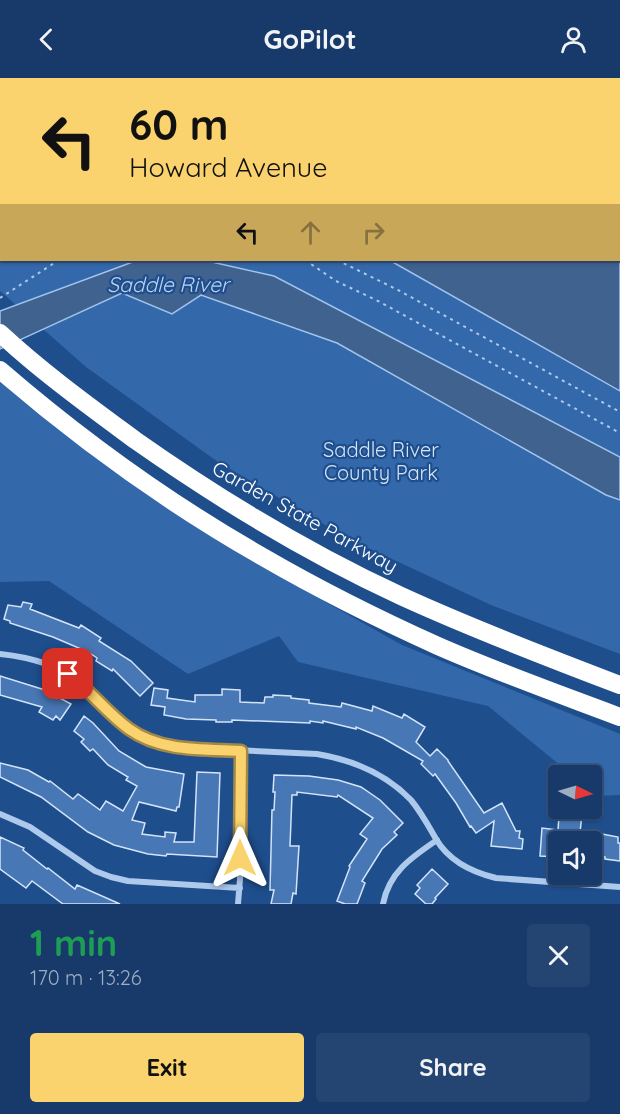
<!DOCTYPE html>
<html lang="en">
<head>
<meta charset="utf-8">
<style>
  body { margin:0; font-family:Quicksand,sans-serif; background:#244572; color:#f1f3f6; height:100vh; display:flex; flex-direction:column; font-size:22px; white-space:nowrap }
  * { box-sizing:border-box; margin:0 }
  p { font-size:20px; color:#9eadc1 }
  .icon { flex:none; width:33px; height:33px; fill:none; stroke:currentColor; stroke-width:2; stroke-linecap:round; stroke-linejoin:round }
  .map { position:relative; height:826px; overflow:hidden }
  .panel { display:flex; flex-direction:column; background:#173a6a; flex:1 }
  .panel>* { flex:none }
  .guide { position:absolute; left:0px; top:0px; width:621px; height:183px; box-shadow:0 2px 4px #0004,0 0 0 2px #36547e; background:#fad36e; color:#111; overflow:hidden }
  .needle { width:39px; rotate:95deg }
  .fabs { position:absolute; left:548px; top:687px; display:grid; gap:12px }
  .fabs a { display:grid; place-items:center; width:54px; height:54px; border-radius:6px; background:#173a6a; box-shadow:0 2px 4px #0004,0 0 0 2px #36547e; font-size:30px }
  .pin { position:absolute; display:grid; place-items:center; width:51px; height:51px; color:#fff; margin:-26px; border-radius:12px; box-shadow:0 3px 9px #0006 }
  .me { position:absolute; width:66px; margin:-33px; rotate:0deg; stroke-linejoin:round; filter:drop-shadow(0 0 4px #0008) }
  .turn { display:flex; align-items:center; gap:21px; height:126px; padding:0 30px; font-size:27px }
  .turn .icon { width:78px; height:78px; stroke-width:2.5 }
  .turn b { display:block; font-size:42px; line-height:51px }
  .lanes { display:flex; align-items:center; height:57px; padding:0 30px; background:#0003; justify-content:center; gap:30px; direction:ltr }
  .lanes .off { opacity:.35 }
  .round { display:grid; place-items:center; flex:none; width:63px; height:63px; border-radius:6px; background:#244572 }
  .summary { display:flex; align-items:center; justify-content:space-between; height:102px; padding:0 30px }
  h1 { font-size:36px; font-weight:800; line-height:45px; color:#1e9e55 }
  .button { display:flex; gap:12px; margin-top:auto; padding:12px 30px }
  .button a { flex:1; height:69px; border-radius:6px; background:#fad36e; color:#111; font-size:24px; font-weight:800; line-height:69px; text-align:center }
  .button a+a { background:#244572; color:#f1f3f6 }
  header { display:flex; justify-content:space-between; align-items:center; height:78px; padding:0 30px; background:#173a6a; font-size:27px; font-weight:800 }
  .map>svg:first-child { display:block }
  .green { fill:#3368ab }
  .water { fill:#40628f; stroke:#a1c4ee; stroke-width:1.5 }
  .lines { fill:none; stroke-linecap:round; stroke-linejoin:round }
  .stream { stroke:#a1c4ee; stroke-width:4 }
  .building { fill:#4877b5; stroke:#d3e4f9; stroke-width:1.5 }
  .path { stroke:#adc9ec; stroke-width:2; stroke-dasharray:3 4.5; stroke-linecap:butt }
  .street { stroke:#adc9ec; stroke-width:6 }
  .highway { stroke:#fff; stroke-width:18 }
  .route-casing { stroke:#a28948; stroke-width:15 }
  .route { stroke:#fad36e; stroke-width:10 }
  .labels { text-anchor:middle; stroke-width:4.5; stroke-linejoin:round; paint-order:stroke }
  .park-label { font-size:20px; fill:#d3e4f9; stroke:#1f4e8d }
  .street-label { font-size:20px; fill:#fff; stroke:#1f4e8d }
  .water-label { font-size:21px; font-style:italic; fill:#b9d3f3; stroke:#1f4e8d }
</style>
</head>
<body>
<header><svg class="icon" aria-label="back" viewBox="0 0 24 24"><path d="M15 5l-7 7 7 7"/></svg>GoPilot<svg class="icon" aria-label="person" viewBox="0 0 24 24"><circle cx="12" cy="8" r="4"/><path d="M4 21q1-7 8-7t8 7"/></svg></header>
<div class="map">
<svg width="620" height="826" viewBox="0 0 620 826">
  <rect width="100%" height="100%" fill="#1f4e8d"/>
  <path class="green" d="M0 0H481V1L2 2V182H138L16 227 0 213Z
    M620 83V379L275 198 203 182H620Z
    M122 215 172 236 201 217 337 265 606 417 620 422V576L491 527 349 461 218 384 86 289 43 251Z
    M0 304 306 513 402 567 620 656V717L597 718 591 713V698L572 697 488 628 298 584 279 558 188 596 49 503 0 504Z"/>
  <path class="water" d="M620 148V313L389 182H620Z
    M138 182H203L274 198 620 379V422L606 417 337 265 201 217 172 236 122 215 0 271V233Z"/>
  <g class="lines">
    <path class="stream" d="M0 158 2 157"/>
  </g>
  <path class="building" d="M23 524 32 526 30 531 79 550 81 547 101 560 99 563 131 583 153 605 140 618 113 591 112 593 96 583 97 580 88 574 53 559 10 545V543L4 541 8 527 21 529Z
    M0 598 45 612 71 626 60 642 56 638 53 642 39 634 42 629 0 617Z
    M154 610 168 612 167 620 195 624V617H222V611L240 612V624L264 625 265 619H273V617L291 618V620L309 622V625L341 629 342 625 372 633 373 628 402 640 404 636 425 649 416 664 430 678 437 671 448 682V683L484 735 502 725 516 753H520L519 760 523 761 522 771 491 768 494 743 476 755 471 748 470 749 456 725 435 696 433 698 421 686 423 683 383 660 356 649V651L323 643V645L310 643V645L232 642V644H216V642L186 641 164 637 165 629 151 627Z
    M84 638 93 645 119 673 146 689 184 696 179 729H177L176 733 139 724 132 742 145 745 142 756 165 759V754L176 755 174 764H194L197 694 220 695 217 779 167 776 166 778 148 776 114 767 88 754 41 719 0 699V685L28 692 49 704 50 703 73 721 78 716 100 732 106 723 123 733 137 708 126 702 128 699 108 687 93 671 90 673 81 664 84 661 74 653Z
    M274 697 309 698 338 702 361 709 380 722 403 745 394 754 397 757 382 771 362 803 365 805 357 826H345L337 823 350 789 349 788 367 761 360 756 373 740 338 717 337 719 297 714V717H292L290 768H299L296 816 293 815 291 826H271L274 812H270L272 732H274L275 714H273Z
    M572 735 582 736 579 764H558V779L540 778 542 750 558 752 559 738 572 740Z
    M602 756 618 759V765H620V783L605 781V779L591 778V758L601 759Z
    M0 759 24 770 23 772 47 791 48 790 75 811 77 807 120 826H63L32 803 26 810 0 791Z
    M432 791 448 806 435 820 436 821 432 826H426L415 816 420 810 417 807Z"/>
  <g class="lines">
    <path class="path" d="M271 0 276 2
      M157 2V0
      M163 2 165 0
      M305 182 336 203 378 223 620 355
      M337 182 398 212 620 334
      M0 220 59 182"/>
    <path class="street" d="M0 576C29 579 59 587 81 605 117 635 124 659 174 669L317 676C353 682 385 695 411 722 421 734 428 747 436 761 449 783 471 794 496 800L620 809
      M0 736 30 749 95 793 111 799 128 803 240 810
      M238 826 240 801 241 673
      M383 826C389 794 412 779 437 762"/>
    <path class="highway" d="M0 255C42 294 89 328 135 362 219 421 308 475 401 518 473 551 546 579 620 607
      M0 292C81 362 170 426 263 479 320 512 378 541 438 568 497 594 559 616 620 639"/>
  </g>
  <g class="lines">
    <defs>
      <path id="route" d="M68 596C90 612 107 635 129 651 161 674 203 671 241 673L240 780"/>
    </defs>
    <use href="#route" class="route-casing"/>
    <use href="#route" class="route"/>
  </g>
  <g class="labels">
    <g class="park-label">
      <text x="381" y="379">Saddle River<tspan x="381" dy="23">County Park</tspan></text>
    </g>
    <g class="street-label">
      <text transform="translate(305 439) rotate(29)" y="7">Garden State Parkway</text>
    </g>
    <g class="water-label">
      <text x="168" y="214">Saddle River</text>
    </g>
  </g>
</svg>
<div class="fabs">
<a><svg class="needle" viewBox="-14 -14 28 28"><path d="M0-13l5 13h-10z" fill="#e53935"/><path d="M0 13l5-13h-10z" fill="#9eadc1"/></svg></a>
<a><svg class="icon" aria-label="sound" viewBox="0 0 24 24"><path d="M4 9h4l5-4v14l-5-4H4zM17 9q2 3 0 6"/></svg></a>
</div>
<div class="pin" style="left:68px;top:596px;background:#d93025"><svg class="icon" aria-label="arrive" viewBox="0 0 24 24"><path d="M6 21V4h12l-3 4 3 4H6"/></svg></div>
<svg class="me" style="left:240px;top:780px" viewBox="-20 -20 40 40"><path d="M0-17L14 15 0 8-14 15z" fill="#fad36e" stroke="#fff" stroke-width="4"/></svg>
<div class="guide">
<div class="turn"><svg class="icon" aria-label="left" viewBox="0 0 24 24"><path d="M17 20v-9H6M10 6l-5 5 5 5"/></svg><div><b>60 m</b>Howard Avenue</div></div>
<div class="lanes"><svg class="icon" aria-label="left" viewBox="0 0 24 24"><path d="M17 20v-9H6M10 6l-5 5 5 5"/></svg><svg class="icon off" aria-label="ahead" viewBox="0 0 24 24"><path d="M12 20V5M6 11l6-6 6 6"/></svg><svg class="icon off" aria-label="right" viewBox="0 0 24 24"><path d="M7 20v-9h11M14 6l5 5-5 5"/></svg></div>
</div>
</div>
<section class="panel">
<div class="summary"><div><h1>1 min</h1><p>170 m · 13:26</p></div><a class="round"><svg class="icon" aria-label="close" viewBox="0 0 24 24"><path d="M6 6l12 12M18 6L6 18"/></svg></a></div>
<div class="button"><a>Exit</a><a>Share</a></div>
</section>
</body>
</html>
